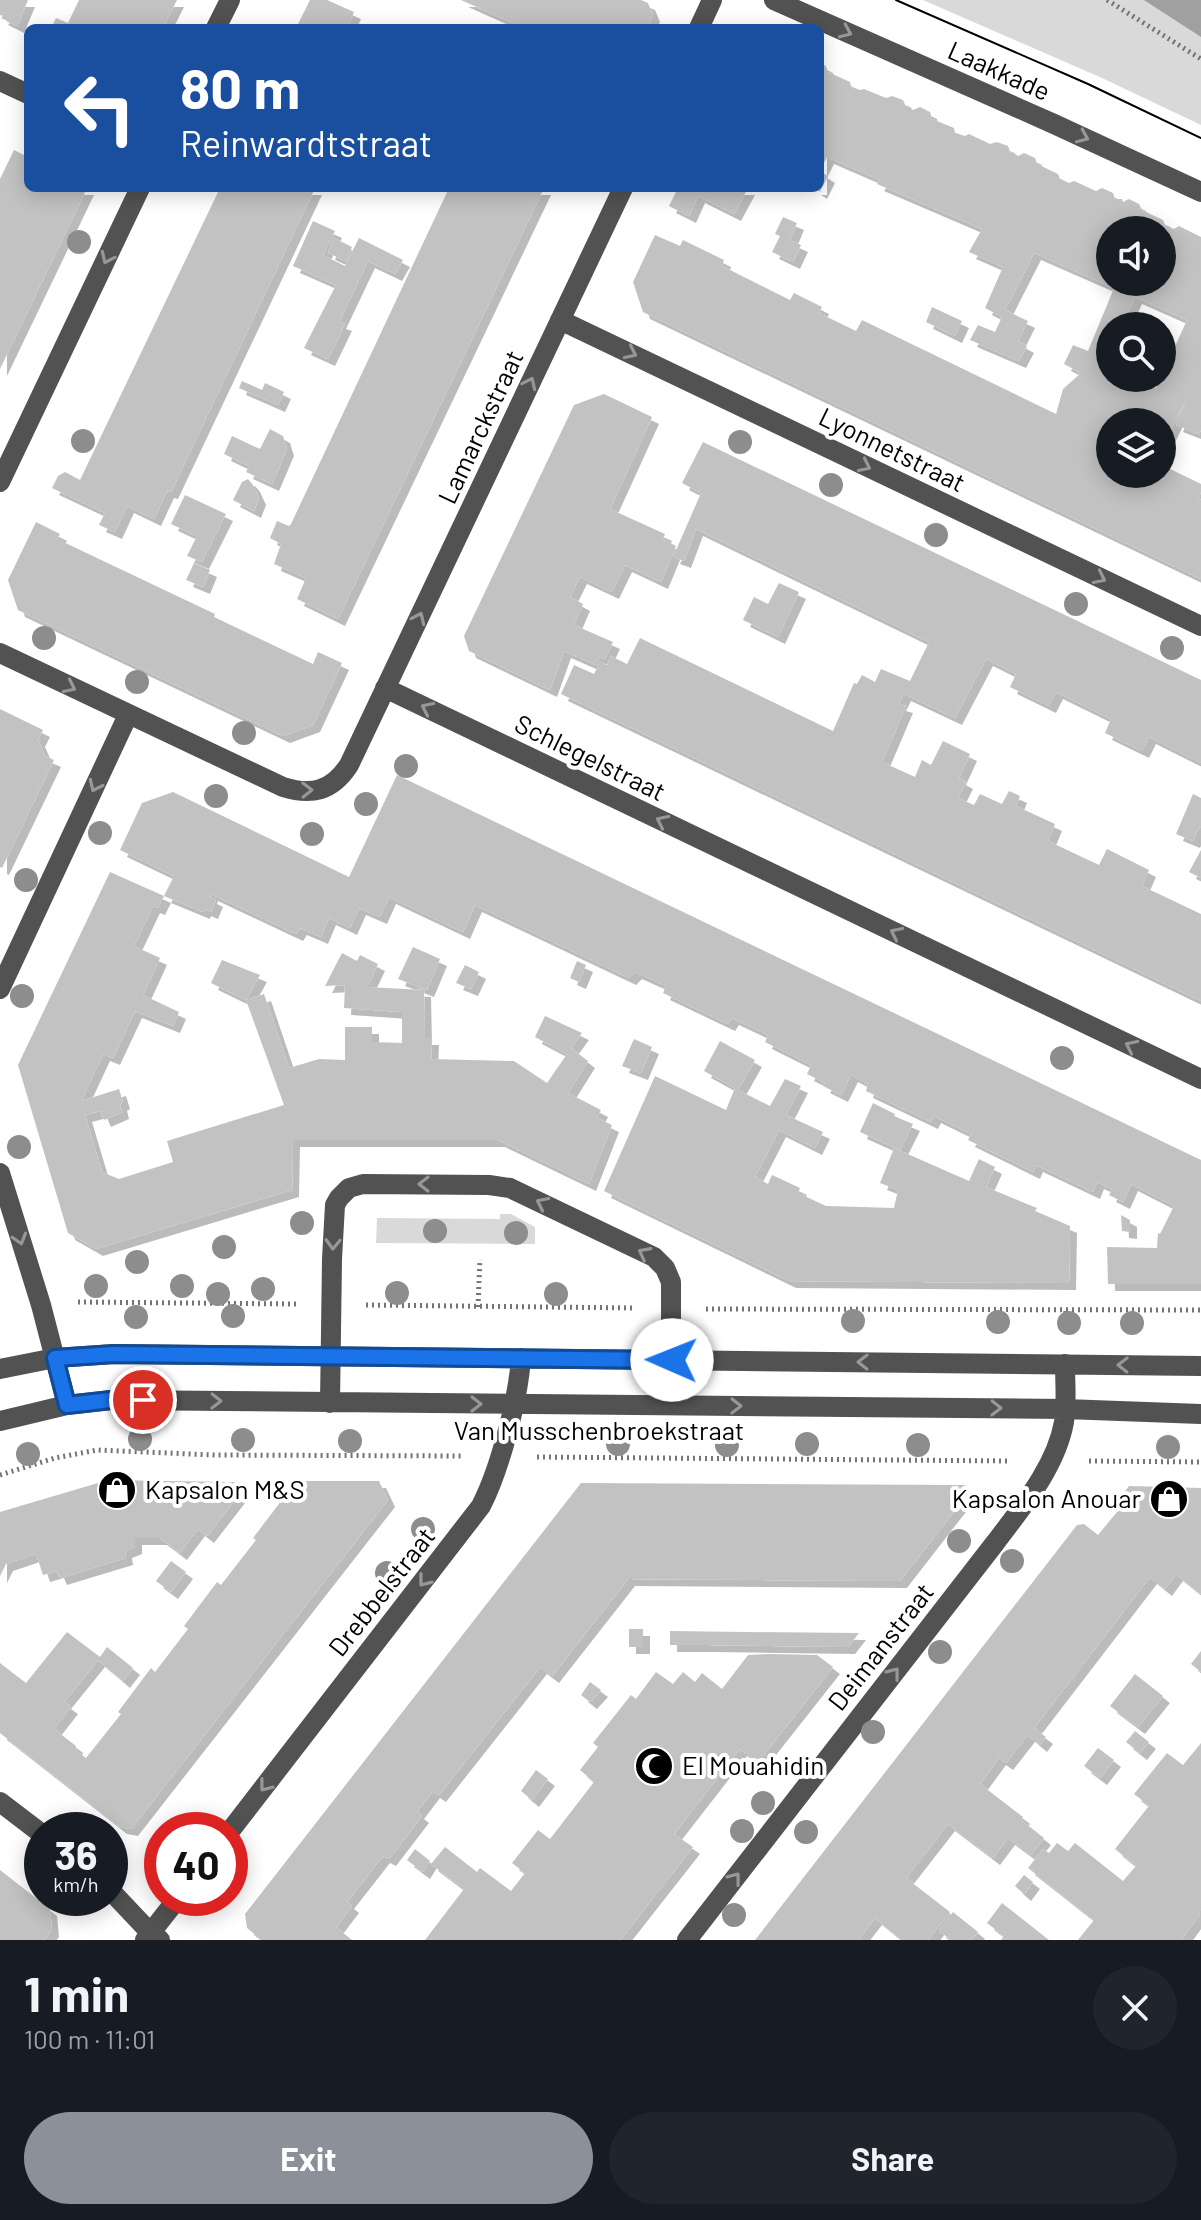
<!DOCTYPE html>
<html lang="en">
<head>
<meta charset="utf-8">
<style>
  body { margin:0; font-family:Barlow,sans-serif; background:#20242c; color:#f1f3f6; height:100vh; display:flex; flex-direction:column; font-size:30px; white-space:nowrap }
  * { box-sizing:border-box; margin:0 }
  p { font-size:26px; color:#9ea1a6 }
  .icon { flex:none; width:44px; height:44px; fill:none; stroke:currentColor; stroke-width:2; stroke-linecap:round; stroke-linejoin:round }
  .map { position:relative; height:1940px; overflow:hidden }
  .side { display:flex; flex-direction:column; background:#171b24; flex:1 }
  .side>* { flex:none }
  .guide { position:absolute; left:24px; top:24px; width:800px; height:168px; border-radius:12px; box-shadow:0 4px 20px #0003; background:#1a4fa0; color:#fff; overflow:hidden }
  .fabs { position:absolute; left:1096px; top:216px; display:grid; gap:16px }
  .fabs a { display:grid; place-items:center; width:80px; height:80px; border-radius:50%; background:#171b24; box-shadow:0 4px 20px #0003; font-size:40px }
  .speed { position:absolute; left:24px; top:1812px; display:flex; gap:16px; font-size:40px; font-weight:700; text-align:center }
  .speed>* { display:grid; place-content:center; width:104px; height:104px; border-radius:50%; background:#171b24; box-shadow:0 4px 20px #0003; line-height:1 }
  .speed small { font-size:20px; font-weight:400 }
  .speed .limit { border:12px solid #d22; background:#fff; color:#111 }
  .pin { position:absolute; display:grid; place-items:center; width:68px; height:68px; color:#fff; margin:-34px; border:4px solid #fff; border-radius:50%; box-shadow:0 2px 8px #0007 }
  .me { position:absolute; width:88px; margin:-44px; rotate:271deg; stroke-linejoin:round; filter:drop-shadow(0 0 6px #0008) }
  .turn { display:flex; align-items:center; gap:28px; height:168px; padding:0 24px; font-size:36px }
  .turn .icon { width:104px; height:104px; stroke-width:2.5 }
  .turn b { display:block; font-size:56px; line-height:68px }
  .round { display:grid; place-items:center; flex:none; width:84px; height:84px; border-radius:42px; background:#20242c }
  .summary { display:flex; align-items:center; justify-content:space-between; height:136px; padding:0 24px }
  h1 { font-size:48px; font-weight:700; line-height:60px }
  .cta { display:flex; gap:16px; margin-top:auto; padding:16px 24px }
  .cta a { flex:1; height:92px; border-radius:48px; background:#8c9099; color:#fff; font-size:32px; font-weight:700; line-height:92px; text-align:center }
  .cta a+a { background:#20242c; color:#f1f3f6 }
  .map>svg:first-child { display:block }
  .green { fill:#d9d9d9 }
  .water { fill:#a0a0a0 }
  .building { fill:#c2c2c2; fill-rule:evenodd; filter:url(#shadow) }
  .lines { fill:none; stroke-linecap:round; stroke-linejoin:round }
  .path { stroke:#747474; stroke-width:5; stroke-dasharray:2 4; stroke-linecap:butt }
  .minor { stroke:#525252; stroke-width:20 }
  .tram { stroke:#000; stroke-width:2 }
  .tree { fill:#8d8d8d }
  .oneway { stroke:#979797 }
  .route-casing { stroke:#114b97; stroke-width:20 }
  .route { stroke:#1a73e8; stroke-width:14 }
  .labels { text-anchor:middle; stroke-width:8; stroke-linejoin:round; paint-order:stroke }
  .street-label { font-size:26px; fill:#000; stroke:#fff }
  .poi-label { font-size:26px; fill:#000; stroke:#fff; text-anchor:start }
</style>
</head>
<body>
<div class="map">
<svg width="1201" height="1940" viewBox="0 0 1201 1940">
  <defs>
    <filter id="shadow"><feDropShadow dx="7" dy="7" stdDeviation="0" flood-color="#0004"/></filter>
  </defs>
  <rect width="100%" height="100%" fill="#fff"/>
  <path class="green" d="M923 0H1201V125L1102 78Z
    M500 1214H511L535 1227V1244L376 1243 377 1218 500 1219Z"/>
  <path class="water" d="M1144 0H1201V37Z"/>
  <path class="building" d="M0 0H28L17 26 1 18 3 16 0 15Z
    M79 0H177L163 28H51L56 18 68 23Z
    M310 0H327L354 12 347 28H296Z
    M461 0H641L648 3 653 15 647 28H524Z
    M820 63 826 66 828 72 850 82 851 87 860 90 864 89 886 98 892 96 903 100 906 107H910L913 110 920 107 930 112 932 119 954 128 955 133 965 136 969 134 990 144 997 142 1008 146 1010 152H1012L1018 156 1024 153 1035 158 1037 164 1058 174 1060 179 1069 183 1074 181 1096 191 1102 188 1113 193 1115 199H1122L1123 202 1129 199 1139 204 1142 210 1163 220 1165 225 1174 229 1179 226 1201 237V430L1199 434 1176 425 1187 398 1162 447V422H1110V474H1162V465L1201 484V492L1198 499 1201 500V579L643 312 633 282 655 235 680 246 683 240 724 260 722 266 790 300 794 293 822 307 819 313 856 331 862 320 1056 414 1063 389 1081 373 1064 364 1073 345 1088 351 1114 288 1034 253 1005 310 1028 321 1018 341 1027 346 1019 361 970 340 978 325 995 332 1002 317 985 308 1003 267 969 252 982 229 877 184 880 180 827 157 820 171 828 176 820 192 814 188H820ZM1110 230H1162V282H1110ZM1135 297 1187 320 1156 388 1135 378H1110V366L1105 363 1110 353V326H1122Z
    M14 150 28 157V188H87L0 369V179Z
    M220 188H315L171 492 167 491 154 519 127 506 115 532 99 525 105 513 52 488 58 476 65 472 80 480Z
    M449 188H544L338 619 297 599 306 578 274 564 281 544 270 538 277 521 289 526 291 524Z
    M678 188H748L734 214 698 196 689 216 669 206Z
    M783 217 797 223 790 240 801 245 793 262 772 252 780 236 775 234Z
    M313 221 335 231 323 255 345 266 359 238 403 260 395 274 368 261 339 322 345 324 328 359 304 348 336 285 293 266Z
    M334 238 352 247 346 261 328 253Z
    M932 307 962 321 955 336 926 322Z
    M242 381 262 390 265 383 284 392 278 405 239 388Z
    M604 394 652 417 610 509 665 534 663 539 676 546 661 582 625 565 612 592 580 577 570 597 583 604 574 625 613 642 605 659 599 657 596 665 564 651 550 690 469 651 464 636 574 405Z
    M270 429 283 436 287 449 272 484 246 472 249 466 224 454 232 436 260 449Z
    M703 442 1201 680V763L1149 737 1142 751 1105 733 1111 719 1056 692 1049 706 1010 687 1016 674 986 659 955 718 904 694 899 704 906 706 882 762 915 777 922 760 931 765 943 741 970 754 959 778 966 782 958 798 974 805 980 794 1002 804 1009 791 1020 796 1016 806 1055 824 1048 841 1099 865 1107 849 1149 870 1142 886 1201 914V1001L561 694 574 665 594 674 600 662 607 665 611 656 627 664 640 638 833 731 854 683 857 684 862 675 875 682 881 669 910 681 929 642 696 529 684 561 673 557 701 493 682 483Z
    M248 479 253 485 259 498 254 511 233 500 242 482Z
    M185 495 226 514 202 562 187 556 197 536 171 524Z
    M36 522 60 534 57 539 215 614 214 617 313 664 318 652 342 663 313 725 283 736 18 610 8 580Z
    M194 563 210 570 203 587 186 580Z
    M779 583 799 592 778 637 743 620 754 597 768 604Z
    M0 709 43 730 38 740 45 756 54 760 2 868 0 867Z
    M397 775 1201 1160V1284H1108L1107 1247 1157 1248 1158 1233 1160 1234 1174 1206 1131 1184 1123 1202 1109 1195 1112 1189 1097 1182 1093 1192 1036 1165 1033 1172 968 1140 971 1134 934 1116 931 1122 866 1091 868 1084 851 1075 841 1095 823 1086 825 1083 807 1074 811 1065 765 1042 768 1035 732 1018 728 1024 663 993 666 986 635 972 629 978 475 905 463 932 389 897 380 917 359 908 350 928 329 918 321 937 300 928 296 934 211 894 210 897 216 900 211 912 204 909 203 912 164 896 174 876 120 850 142 803 173 792 349 877Z
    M1193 794 1201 798V828L1199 827 1193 841 1176 834Z
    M1201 850V878L1189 872Z
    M110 872 164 896 158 908 153 906 134 946 160 958 143 995 179 1012 173 1026 135 1011 113 1058 103 1054 81 1101 119 1089 123 1102 120 1104 122 1112 104 1120 100 1111 85 1115 102 1172 119 1179 173 1162 167 1141 284 1105 246 1000 264 994 289 1068 319 1059 345 1060V1027H372V1042L402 1043V1012L344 1008 345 985 325 986 342 953 357 961 360 955 378 964 367 987 424 990 425 1038H432L431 1059 514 1061 547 1083 567 1054 535 1037 545 1016 582 1033 571 1048 588 1061 568 1093 601 1110 597 1118 612 1125 589 1184 498 1140H293L292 1190 96 1249 68 1233 18 1065Z
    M413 947 440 959 427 990 398 979Z
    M222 960 260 975 246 1000 211 983Z
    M577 961 586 965 579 982 570 978Z
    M465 965 479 972 471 989 456 983Z
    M634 1039 652 1047 641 1073 622 1066Z
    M720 1041 755 1060 738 1090 770 1106 785 1079 801 1086 786 1115 823 1132 815 1148 779 1130 755 1177 768 1184 772 1175 800 1188 798 1193 826 1206 894 1208 898 1190 880 1183 894 1148 969 1181 979 1159 995 1167 986 1187 1027 1204 1037 1208 1035 1211 1070 1226 1069 1283 789 1281 604 1191 655 1076 726 1110 735 1088 704 1071Z
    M873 1103 895 1114 894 1116 913 1124 900 1150 860 1132Z
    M1121 1215 1130 1220V1232L1122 1231Z
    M108 1480 235 1482 233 1484 242 1491 207 1536 198 1529 180 1553 160 1538H135V1547L125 1551 126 1558 60 1578 57 1571 43 1575 36 1554 6 1564 0 1576V1512Z
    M289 1481H379L388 1500 131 1829 120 1827 0 1733V1663L26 1683 67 1632 100 1657 107 1647 133 1668 123 1681 98 1660 64 1702 71 1707 54 1729 76 1746 75 1750 86 1758 121 1714 118 1712 151 1668 155 1672 188 1629 184 1626 217 1582 221 1585 256 1540 253 1538 288 1492Z
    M581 1483 965 1485 969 1492 900 1581 628 1579 552 1676 540 1667 439 1795 433 1791 417 1812 422 1816 389 1859 383 1856 347 1902 352 1906 336 1927 352 1940H262L247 1928 245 1914Z
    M1129 1486 1201 1488V1594L1176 1574 1165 1589 1150 1577 1034 1728 1046 1737 1040 1745 1028 1735 1006 1763 999 1758 980 1784 1023 1817 1021 1820 1044 1838 1031 1855 1008 1838 993 1858 948 1824 906 1878 950 1912 928 1940H902L875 1918 858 1940H755L1077 1525 1084 1524 1098 1535 1122 1506 1117 1502Z
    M171 1561 186 1572 171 1592 156 1581Z
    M629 1629H643V1647H629Z
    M670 1631 745 1632 859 1633 848 1647 707 1645H670Z
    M1201 1651V1672L1191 1664Z
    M769 1654 817 1655 833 1667 758 1762 740 1749 674 1834 693 1847 620 1940H425L464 1889 431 1864 445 1847 477 1872 480 1868 511 1891 525 1873 512 1863 538 1830 550 1839 594 1782 580 1770 598 1747 593 1743 631 1695 636 1699 656 1672 673 1684 683 1672 695 1682 702 1673 722 1689 748 1655Z
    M1135 1674 1163 1696 1138 1727 1110 1706Z
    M590 1682 601 1690 590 1702 581 1695Z
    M1135 1731 1149 1742 1140 1753 1126 1742Z
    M1201 1743V1911H1197L1200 1914 1181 1940H1078L1094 1920 1028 1868 1043 1849 1049 1853 1057 1843 1068 1851 1075 1843 1123 1881 1136 1866 1115 1849 1148 1807H1151L1134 1794 1167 1753 1183 1765Z
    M1098 1748 1114 1760 1100 1778 1084 1766Z
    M536 1770 548 1779 532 1800 521 1791Z
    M415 1849 430 1861 423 1872 407 1860Z
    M0 1870 50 1909 52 1930 44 1940H0Z
    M1024 1875 1033 1882 1024 1894 1015 1886Z
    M1002 1903 1049 1940H1001L1004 1936 987 1923Z
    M953 1912 978 1932 971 1940H951L939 1931Z"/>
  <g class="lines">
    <path class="path" d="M1107 0 1201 59
      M78 1302 296 1304
      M366 1305 636 1308
      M478 1307 480 1259
      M706 1309 1201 1310
      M1065 1331 1066 1309
      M537 1457 1011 1461
      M1089 1461 1201 1462
      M0 1475 55 1458 97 1450 215 1455 463 1456"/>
    <path class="minor" d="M774 0 1054 124 1201 192
      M216 28 230 0
      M699 28 712 0
      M0 81 28 94
      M560 320 1201 626
      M0 482 140 188
      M0 653 283 787C312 796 332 791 349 765L623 188
      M385 688 1201 1079
      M0 989 128 715
      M0 1173 41 1305 67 1405
      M0 1369 55 1358 114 1354 1201 1366
      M330 1403 332 1259 335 1205 339 1198 349 1188 363 1184 489 1185 510 1188 654 1257 665 1268 671 1282V1405
      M0 1421 67 1405 111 1400 1065 1409 1201 1414
      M0 1802 42 1834
      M230 1831 481 1506C500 1469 518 1400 521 1358
      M110 1890 143 1925 160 1940
      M145 1940 178 1898
      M687 1940 995 1543C1022 1507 1056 1467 1064 1422 1067 1403 1065 1383 1065 1364"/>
    <path class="tram" d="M896 0 1088 84 1201 138"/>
  </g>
  <g class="tree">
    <circle cx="79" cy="242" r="12"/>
    <circle cx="83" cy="441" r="12"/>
    <circle cx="740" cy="442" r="12"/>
    <circle cx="831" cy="485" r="12"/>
    <circle cx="936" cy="535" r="12"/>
    <circle cx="1076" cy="604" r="12"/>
    <circle cx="44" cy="638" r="12"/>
    <circle cx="1172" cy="648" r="12"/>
    <circle cx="137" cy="682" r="12"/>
    <circle cx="244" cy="733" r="12"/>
    <circle cx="406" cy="766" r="12"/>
    <circle cx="216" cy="796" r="12"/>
    <circle cx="366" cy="804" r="12"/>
    <circle cx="100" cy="833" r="12"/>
    <circle cx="312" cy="834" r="12"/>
    <circle cx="26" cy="880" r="12"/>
    <circle cx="22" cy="996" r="12"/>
    <circle cx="1062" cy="1058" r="12"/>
    <circle cx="19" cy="1147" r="12"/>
    <circle cx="302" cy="1223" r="12"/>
    <circle cx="435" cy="1231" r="12"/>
    <circle cx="516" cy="1233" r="12"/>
    <circle cx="224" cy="1247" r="12"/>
    <circle cx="137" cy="1262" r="12"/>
    <circle cx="96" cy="1286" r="12"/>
    <circle cx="182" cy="1286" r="12"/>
    <circle cx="263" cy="1289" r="12"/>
    <circle cx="397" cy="1293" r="12"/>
    <circle cx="218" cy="1294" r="12"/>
    <circle cx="556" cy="1294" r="12"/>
    <circle cx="233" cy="1316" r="12"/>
    <circle cx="136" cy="1317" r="12"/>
    <circle cx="853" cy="1321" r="12"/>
    <circle cx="998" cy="1322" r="12"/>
    <circle cx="1069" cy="1323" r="12"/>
    <circle cx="1132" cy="1323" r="12"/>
    <circle cx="140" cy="1439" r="12"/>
    <circle cx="243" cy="1440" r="12"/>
    <circle cx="350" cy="1441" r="12"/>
    <circle cx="618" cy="1444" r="12"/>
    <circle cx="807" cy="1444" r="12"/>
    <circle cx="727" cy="1445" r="12"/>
    <circle cx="918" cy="1445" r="12"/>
    <circle cx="1168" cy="1447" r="12"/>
    <circle cx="28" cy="1454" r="12"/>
    <circle cx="423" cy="1529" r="12"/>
    <circle cx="959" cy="1541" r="12"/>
    <circle cx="1012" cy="1561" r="12"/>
    <circle cx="387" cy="1573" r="12"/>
    <circle cx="940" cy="1652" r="12"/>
    <circle cx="873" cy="1732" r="12"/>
    <circle cx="763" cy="1803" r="12"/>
    <circle cx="742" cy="1831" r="12"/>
    <circle cx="806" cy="1832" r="12"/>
    <circle cx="734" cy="1915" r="12"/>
  </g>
  <defs><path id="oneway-chevron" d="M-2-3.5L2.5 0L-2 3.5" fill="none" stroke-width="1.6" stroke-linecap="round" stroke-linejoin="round" transform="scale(2)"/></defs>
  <g class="oneway">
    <use href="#oneway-chevron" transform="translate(846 32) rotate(24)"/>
    <use href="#oneway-chevron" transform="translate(1083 137) rotate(24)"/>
    <use href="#oneway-chevron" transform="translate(107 258) rotate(115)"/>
    <use href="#oneway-chevron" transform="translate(631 353) rotate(26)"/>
    <use href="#oneway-chevron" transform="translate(530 383) rotate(-65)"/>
    <use href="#oneway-chevron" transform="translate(865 466) rotate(26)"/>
    <use href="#oneway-chevron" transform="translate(1100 578) rotate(26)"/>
    <use href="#oneway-chevron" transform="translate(419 618) rotate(-65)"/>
    <use href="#oneway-chevron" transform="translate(70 687) rotate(26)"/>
    <use href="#oneway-chevron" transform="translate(427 708) rotate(-154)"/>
    <use href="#oneway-chevron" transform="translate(95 786) rotate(115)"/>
    <use href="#oneway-chevron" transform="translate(307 790) rotate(-1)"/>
    <use href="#oneway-chevron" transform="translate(662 821) rotate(-154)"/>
    <use href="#oneway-chevron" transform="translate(896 933) rotate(-154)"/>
    <use href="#oneway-chevron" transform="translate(1131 1046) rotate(-154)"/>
    <use href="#oneway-chevron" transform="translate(424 1184) rotate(-179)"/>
    <use href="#oneway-chevron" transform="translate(542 1203) rotate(-154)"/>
    <use href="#oneway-chevron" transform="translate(20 1239) rotate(73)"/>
    <use href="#oneway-chevron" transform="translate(333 1244) rotate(92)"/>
    <use href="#oneway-chevron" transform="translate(644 1253) rotate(-152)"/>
    <use href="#oneway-chevron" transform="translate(863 1362) rotate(-179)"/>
    <use href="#oneway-chevron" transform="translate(1123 1365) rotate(-179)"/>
    <use href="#oneway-chevron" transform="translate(216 1401) rotate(1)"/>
    <use href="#oneway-chevron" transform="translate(476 1404)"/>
    <use href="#oneway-chevron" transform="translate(736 1406) rotate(1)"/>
    <use href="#oneway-chevron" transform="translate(996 1408) rotate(1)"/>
    <use href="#oneway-chevron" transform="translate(424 1581) rotate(128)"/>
    <use href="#oneway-chevron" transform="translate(894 1673) rotate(-52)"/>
    <use href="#oneway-chevron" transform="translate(265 1786) rotate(128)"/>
    <use href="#oneway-chevron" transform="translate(735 1878) rotate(-52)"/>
  </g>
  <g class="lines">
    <defs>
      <path id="route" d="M143 1400H111L67 1405 55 1358 114 1354 672 1360"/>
    </defs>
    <use href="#route" class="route-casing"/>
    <use href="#route" class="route"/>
  </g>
  <defs>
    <symbol id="shop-disc" viewBox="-11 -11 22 22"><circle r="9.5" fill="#000" stroke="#fff"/><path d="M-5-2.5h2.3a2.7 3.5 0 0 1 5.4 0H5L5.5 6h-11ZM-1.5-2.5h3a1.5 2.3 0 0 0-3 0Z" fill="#fff"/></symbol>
    <symbol id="mosque-disc" viewBox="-11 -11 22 22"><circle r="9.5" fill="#000" stroke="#fff"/><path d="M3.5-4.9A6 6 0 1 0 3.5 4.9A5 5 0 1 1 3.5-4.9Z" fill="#fff"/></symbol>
  </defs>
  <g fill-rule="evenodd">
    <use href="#shop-disc" x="95" y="1468" width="44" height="44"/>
    <use href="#shop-disc" x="1147" y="1477" width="44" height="44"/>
    <use href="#mosque-disc" x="632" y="1744" width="44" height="44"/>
  </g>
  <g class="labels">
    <g class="street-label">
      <text transform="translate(999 71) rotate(24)" y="9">Laakkade</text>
      <text transform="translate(481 427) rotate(-65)" y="9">Lamarckstraat</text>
      <text transform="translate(892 450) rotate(26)" y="9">Lyonnetstraat</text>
      <text transform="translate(590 758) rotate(26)" y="9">Schlegelstraat</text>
      <text x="599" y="1440">Van Musschenbroekstraat</text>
      <text transform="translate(382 1592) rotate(-52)" y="9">Drebbelstraat</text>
      <text transform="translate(881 1647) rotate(-52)" y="9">Deimanstraat</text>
    </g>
    <g class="poi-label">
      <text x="145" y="1499">Kapsalon M&amp;S</text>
      <text x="1141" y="1508" text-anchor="end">Kapsalon Anouar</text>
      <text x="682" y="1775">El Mouahidin</text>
    </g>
  </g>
</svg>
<div class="fabs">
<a><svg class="icon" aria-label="sound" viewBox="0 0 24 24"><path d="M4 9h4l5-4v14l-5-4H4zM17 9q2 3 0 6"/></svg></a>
<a><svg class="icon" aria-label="search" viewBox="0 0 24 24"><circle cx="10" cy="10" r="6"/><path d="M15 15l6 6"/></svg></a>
<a><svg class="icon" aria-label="layers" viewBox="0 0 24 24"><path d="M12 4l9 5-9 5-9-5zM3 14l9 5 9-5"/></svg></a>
</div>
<div class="speed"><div>36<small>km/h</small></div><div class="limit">40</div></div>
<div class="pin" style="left:143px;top:1400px;background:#d93025"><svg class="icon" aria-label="arrive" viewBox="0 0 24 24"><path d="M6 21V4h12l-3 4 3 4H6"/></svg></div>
<svg class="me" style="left:672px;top:1360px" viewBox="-20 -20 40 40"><circle r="19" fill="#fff"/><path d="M0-13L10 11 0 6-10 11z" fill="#1a73e8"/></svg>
<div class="guide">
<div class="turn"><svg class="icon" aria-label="left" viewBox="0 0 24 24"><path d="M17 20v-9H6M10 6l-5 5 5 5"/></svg><div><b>80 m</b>Reinwardtstraat</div></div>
</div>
</div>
<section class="side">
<div class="summary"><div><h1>1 min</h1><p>100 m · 11:01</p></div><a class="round"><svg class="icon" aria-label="close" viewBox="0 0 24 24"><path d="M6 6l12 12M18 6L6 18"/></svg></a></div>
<div class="cta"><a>Exit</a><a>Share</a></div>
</section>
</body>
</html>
